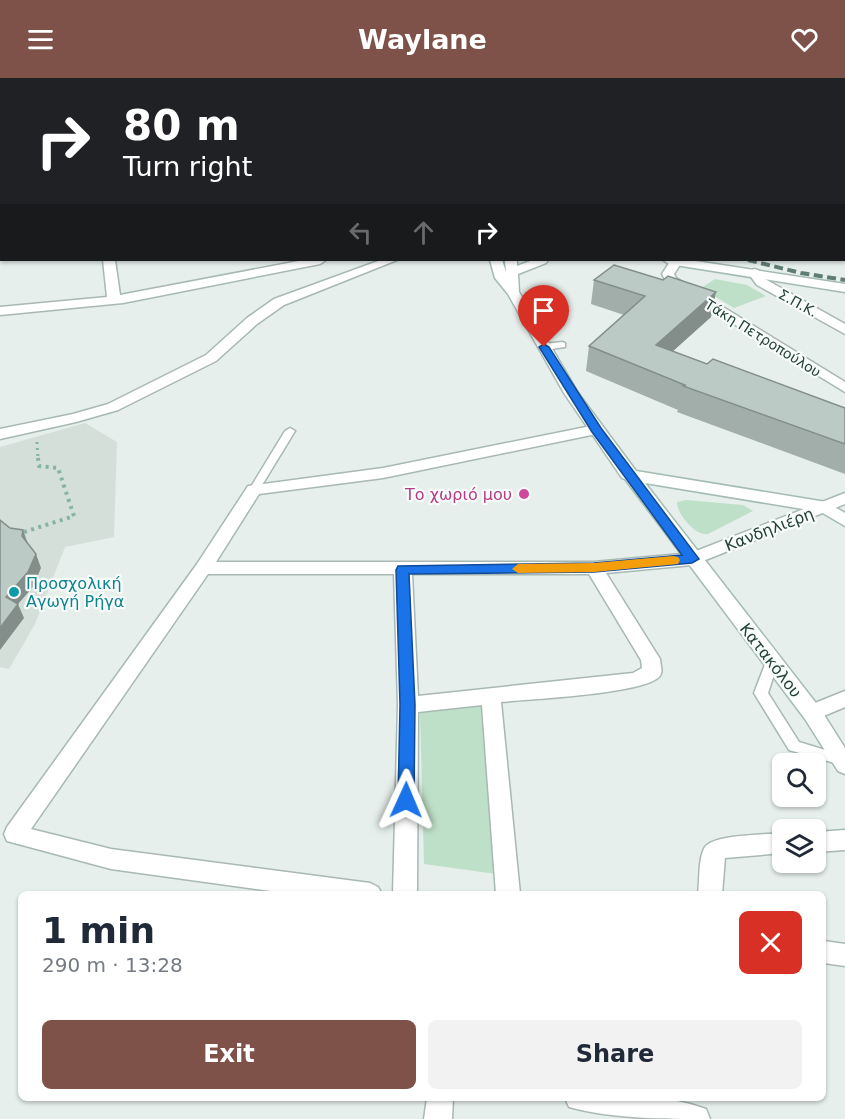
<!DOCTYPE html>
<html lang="en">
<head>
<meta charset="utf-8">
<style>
  body { margin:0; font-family:"DejaVu Sans",sans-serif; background:#f2f2f3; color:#1f2937; height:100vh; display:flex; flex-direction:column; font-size:22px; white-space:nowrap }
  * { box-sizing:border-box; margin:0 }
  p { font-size:20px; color:#747a83 }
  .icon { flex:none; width:33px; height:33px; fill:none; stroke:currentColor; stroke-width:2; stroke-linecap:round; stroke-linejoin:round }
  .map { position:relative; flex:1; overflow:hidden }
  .panel { position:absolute; left:18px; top:813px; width:808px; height:210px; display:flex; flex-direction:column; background:#fff; border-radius:9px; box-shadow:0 2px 4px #0004 }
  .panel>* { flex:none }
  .hud { position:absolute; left:0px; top:0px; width:846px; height:183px; box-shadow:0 2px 4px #0004; background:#202124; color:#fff; overflow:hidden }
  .tools { position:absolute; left:772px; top:675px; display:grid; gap:12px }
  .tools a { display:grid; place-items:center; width:54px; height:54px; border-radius:9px; background:#fff; box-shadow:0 2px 4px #0004; font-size:30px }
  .pin { position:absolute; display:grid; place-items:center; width:51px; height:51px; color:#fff; margin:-62px -26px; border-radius:50% 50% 50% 0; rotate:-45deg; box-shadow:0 0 6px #0007 }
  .pin .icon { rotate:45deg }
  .me { position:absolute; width:66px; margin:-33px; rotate:1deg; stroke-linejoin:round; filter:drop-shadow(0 0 4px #0008) }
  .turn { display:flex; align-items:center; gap:21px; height:126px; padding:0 24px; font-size:27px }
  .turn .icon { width:78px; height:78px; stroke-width:2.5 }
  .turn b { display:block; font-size:42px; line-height:51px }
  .lanes { display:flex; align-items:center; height:57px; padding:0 24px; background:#0003; justify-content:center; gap:30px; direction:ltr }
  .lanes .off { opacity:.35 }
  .round { display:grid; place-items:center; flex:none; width:63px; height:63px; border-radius:9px; background:#f2f2f3 }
  .summary { display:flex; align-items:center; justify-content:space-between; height:102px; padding:0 24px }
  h1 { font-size:36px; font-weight:800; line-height:45px }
  .primary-button { display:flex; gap:12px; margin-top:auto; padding:12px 24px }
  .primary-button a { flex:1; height:69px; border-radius:9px; background:#7f5249; color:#fff; font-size:24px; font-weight:800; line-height:69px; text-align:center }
  .primary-button a+a { background:#f2f2f3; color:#1f2937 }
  header { display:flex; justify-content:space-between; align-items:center; height:78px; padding:0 24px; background:#7f5249; color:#fff; font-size:27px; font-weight:800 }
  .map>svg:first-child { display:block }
  .built { fill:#d4dfda }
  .green { fill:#bfe0c8 }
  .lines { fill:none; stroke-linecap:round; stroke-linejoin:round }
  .service-casing { stroke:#a8b8b2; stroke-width:3 }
  .minor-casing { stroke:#a8b8b2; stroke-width:3 }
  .tertiary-casing { stroke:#a8b8b2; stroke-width:3 }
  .secondary-casing { stroke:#a4bbb3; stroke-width:3 }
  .path-far1 { stroke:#86b3a5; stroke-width:3; stroke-dasharray:2 4; stroke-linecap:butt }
  .path { stroke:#86b3a5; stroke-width:4; stroke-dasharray:3 4.5; stroke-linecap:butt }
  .service { fill:#fff; fill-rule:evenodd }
  .minor { fill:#fff; fill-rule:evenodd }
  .tertiary { fill:#fff; fill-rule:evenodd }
  .secondary { fill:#fff; fill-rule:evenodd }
  .rail-far1 { stroke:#5f7d75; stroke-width:2; stroke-dasharray:7 4; stroke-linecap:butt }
  .rail { stroke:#5f7d75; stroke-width:4; stroke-dasharray:9 4.5; stroke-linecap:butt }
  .wall { fill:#a1aea9 }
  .shaded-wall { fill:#838d89 }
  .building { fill:#bbcac4; stroke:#838d89; stroke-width:1.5 }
  .route { fill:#1a73e8; stroke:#114b97; stroke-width:1.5 }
  .slow { fill:#f59e0b }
  .hotel-dot { fill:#d1479c; stroke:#f7fbf9; stroke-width:2 }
  .culture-dot { fill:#0f9aa8; stroke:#f7fbf9; stroke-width:2 }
  .labels { text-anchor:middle; stroke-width:4.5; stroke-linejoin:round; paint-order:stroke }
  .far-street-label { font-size:14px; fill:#24423a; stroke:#f7fbf9 }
  .hotel-label { font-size:16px; fill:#b23c85; stroke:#f7fbf9; text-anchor:end }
  .street-label { font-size:16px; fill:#24423a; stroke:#f7fbf9 }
  .culture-label { font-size:16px; fill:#0d838f; stroke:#f7fbf9; text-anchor:start }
</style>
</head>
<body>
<header><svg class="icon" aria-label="menu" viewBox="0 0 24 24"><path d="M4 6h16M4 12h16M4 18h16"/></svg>Waylane<svg class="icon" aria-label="heart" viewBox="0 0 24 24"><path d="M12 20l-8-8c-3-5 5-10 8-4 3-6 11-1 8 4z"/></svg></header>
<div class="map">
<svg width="845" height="1041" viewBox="0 0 845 1041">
  <rect width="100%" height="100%" fill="#e6efeb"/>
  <path class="built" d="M85 345 117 364 114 459 65 469 35 546 9 591 0 589V369Z"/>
  <path class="green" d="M715 201 747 207 766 218 734 230 701 210Z
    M686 422 743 427 753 433 708 456C695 458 677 436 677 424Z
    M484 628 496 796 424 786 420 633Z"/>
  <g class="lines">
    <defs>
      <path id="service" d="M562 264 565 265V269L544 272 539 269 544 266Z
        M290 350 295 353 259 412 258 414H250L249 412 285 353Z
        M772 579 777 581 778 584 768 615 799 664 845 678V688L789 672 754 615 766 584 767 581Z"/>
      <path id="minor" d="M828 0H843L827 2Z
        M844 40H845V46H844Z
        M103 182H115L120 217 304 182H326L320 186 123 225 0 237V229L107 219Z
        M381 182H397L284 227 257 246 216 283 118 332 76 344 0 361V351L73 336 108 326 206 277 247 240 274 221Z
        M671 182H683L674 196 676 200 845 304V314L667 205 662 196Z
        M754 191 758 192 765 201 845 246V256L757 207 748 195Z
        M596 347 604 352 601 355 383 400 259 416 216 484H594L692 475 698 477 701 481 698 485 692 487 606 495 660 581C660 587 664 594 659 599 642 616 530 621 501 624L520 816H496L482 627 418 634 417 816H393L398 627 394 496H208L31 751 111 771 370 805 378 809 382 816H293L111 791 7 763 4 756 7 749 197 486 248 408 383 390ZM412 496H589L641 582 642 590 633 595 418 618Z
        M845 613V629L812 643 805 641 802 635 805 629Z
        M845 752V772L816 774V754Z
        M783 755V775L725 780 722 816H698C700 803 698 780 705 769 715 756 766 757 783 755Z
        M824 863 845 866V888L824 885Z
        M427 1020H453L452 1041H424Z
        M565 1020C610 1020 662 1014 706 1031L710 1041C664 1041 612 1041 569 1029Z"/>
      <path id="tertiary" d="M171 0H186L170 2Z
        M0 26H2V32H0Z
        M845 415V426L698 485H686L683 481 686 477Z"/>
      <path id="secondary" d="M517 0H525V2H517Z
        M490 182H502L506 194 505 182H517V188L533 182H548L546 185 518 196 519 214 578 315 636 393 826 424 845 435V448L821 434 645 405 819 629 845 670V696L838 693 805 641 625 401 622 400 564 315 508 216 495 200Z
        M663 182H689L845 206V214L669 186Z"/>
    </defs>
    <use href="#service" class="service-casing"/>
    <use href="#minor" class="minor-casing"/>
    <use href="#tertiary" class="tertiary-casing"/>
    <use href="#secondary" class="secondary-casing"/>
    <path class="path-far1" d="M37 364 38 381"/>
    <path class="path" d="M24 454 74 438 58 390 39 388 38 380"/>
    <use href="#service" class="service"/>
    <use href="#minor" class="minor"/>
    <use href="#tertiary" class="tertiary"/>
    <use href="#secondary" class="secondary"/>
    <path class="rail-far1" d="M413 0 415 2"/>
    <path class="rail" d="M748 182 801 195 845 202"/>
  </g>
  <path class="wall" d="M594 202 711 239 672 273 707 286 845 330V396L677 334 678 332 586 293 589 268 624 237 591 226Z"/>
  <path class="shaded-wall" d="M716 214 711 239 651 293 656 267Z
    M23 452 28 466 22 458Z
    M36 476 41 490 33 509 18 526 24 540 0 572V550L6 519Z"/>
  <path class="building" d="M614 187 663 202 668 198 716 214 656 267 707 286 713 281 845 330V366L683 308 685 307 589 268 645 218 594 202Z
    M0 442 10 450 23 452 22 458 36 476 28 494 6 519 18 526 0 550Z"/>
  <path class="route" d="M544 266 549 269 601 350 699 481 692 485 594 494 409 496 415 627 414 722 412 726 406 728 401 726 398 722 400 627 396 492 398 488 594 485 682 477 592 354 539 269Z"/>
  <path class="slow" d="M673 478 678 479 680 482 678 486 594 494 518 495 512 491 518 486 594 485Z"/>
  <circle class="hotel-dot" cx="524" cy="416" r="6"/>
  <circle class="culture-dot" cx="14" cy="514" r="6"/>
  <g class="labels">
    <g class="far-street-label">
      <text transform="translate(798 225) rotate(29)" y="5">Σ.Π.Κ.</text>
      <text transform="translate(763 260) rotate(32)" y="5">Τάκη Πετροπούλου</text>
    </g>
    <g class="hotel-label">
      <text x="512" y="422">Το χωριό μου</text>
    </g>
    <g class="street-label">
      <text transform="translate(769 451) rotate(-21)" y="6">Κανδηλιέρη</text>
      <text transform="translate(771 582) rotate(52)" y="6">Κατακόλου</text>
    </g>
    <g class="culture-label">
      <text x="26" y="511">Προσχολική<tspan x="26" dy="18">Αγωγή Ρήγα</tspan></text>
    </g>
  </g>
</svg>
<div class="tools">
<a><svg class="icon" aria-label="search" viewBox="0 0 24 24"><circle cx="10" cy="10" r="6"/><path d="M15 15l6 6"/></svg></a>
<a><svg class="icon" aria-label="layers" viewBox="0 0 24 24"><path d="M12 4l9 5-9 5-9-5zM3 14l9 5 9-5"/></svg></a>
</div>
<div class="pin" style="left:544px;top:269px;background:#d93025"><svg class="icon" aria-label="arrive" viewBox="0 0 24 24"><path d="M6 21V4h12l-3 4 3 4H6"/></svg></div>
<svg class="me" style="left:406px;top:722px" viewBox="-20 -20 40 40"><path d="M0-17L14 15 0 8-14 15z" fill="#1a73e8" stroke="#fff" stroke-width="4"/></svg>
<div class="hud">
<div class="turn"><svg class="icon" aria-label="right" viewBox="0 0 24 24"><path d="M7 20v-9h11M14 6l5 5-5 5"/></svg><div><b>80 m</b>Turn right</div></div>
<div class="lanes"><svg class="icon off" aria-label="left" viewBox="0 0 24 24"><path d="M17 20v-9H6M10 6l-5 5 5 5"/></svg><svg class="icon off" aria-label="ahead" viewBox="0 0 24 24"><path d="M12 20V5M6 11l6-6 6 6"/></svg><svg class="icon" aria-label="right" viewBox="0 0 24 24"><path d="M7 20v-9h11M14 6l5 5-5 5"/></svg></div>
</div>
<section class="panel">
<div class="summary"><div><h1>1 min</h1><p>290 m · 13:28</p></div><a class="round" style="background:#d93025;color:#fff"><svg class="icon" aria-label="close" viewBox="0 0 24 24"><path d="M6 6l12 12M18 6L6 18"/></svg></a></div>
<div class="primary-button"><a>Exit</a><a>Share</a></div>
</section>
</div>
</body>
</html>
